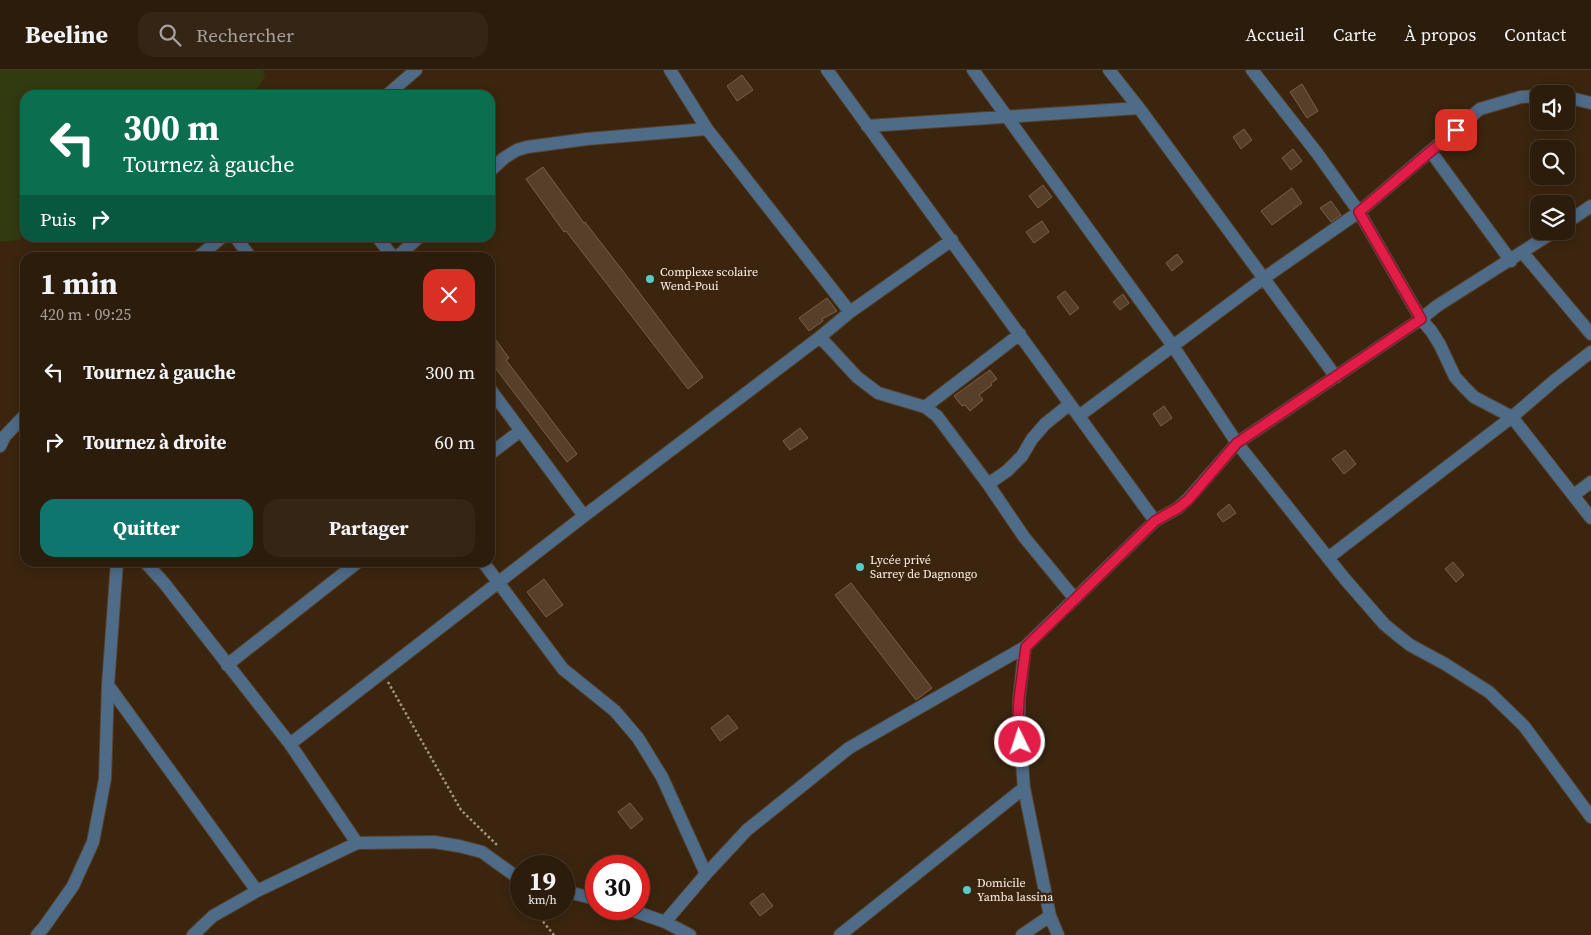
<!DOCTYPE html>
<html lang="fr">
<head>
<meta charset="utf-8">
<style>
  body { margin:0; font-family:"Source Serif 4",serif; background:#342514; color:#f1f3f6; height:100vh; display:flex; flex-direction:column; font-size:19px; white-space:nowrap }
  * { box-sizing:border-box; margin:0 }
  p { font-size:16px; color:#a6a19d }
  .icon { flex:none; width:28px; height:28px; fill:none; stroke:currentColor; stroke-width:2; stroke-linecap:round; stroke-linejoin:round }
  .map { position:relative; flex:1; overflow:hidden }
  .details { position:absolute; left:20px; top:182px; width:475px; height:315px; display:flex; flex-direction:column; background:#2c1c0b; border-radius:15px; box-shadow:0 2px 12px #0003,0 0 0 1px #483a2c }
  .details>* { flex:none }
  .guide { position:absolute; left:20px; top:20px; width:475px; height:152px; border-radius:15px; box-shadow:0 2px 12px #0003,0 0 0 1px #483a2c; background:#0b6e4f; color:#fff; overflow:hidden }
  .controls { position:absolute; left:1530px; top:15px; display:grid; gap:10px }
  .controls a { display:grid; place-items:center; width:45px; height:45px; border-radius:10px; background:#2c1c0b; box-shadow:0 2px 12px #0003,0 0 0 1px #483a2c; font-size:25px }
  .speed { position:absolute; left:510px; top:785px; display:flex; gap:10px; font-size:25px; font-weight:700; text-align:center }
  .speed>* { display:grid; place-content:center; width:65px; height:65px; border-radius:50%; background:#2c1c0b; box-shadow:0 2px 12px #0003,0 0 0 1px #483a2c; line-height:1 }
  .speed small { font-size:12px; font-weight:400 }
  .speed .limit { border:8px solid #d22; background:#fff; color:#111 }
  .pin { position:absolute; display:grid; place-items:center; width:42px; height:42px; color:#fff; margin:-21px; border-radius:10px; box-shadow:0 2px 8px #0006 }
  .me { position:absolute; width:55px; margin:-28px; rotate:356deg; stroke-linejoin:round; filter:drop-shadow(0 0 4px #0008) }
  .turn { display:flex; align-items:center; gap:18px; height:105px; padding:0 20px; font-size:22px }
  .turn .icon { width:65px; height:65px; stroke-width:2.5 }
  .turn b { display:block; font-size:35px; line-height:42px }
  .then { display:flex; align-items:center; height:48px; padding:0 20px; background:#0003; gap:10px; font-size:19px }
  .round { display:grid; place-items:center; flex:none; width:52px; height:52px; border-radius:15px; background:#342514 }
  .summary { display:flex; align-items:center; justify-content:space-between; height:85px; padding:0 20px }
  h1 { font-size:30px; font-weight:700; line-height:38px }
  .cta { display:flex; gap:10px; margin-top:auto; padding:10px 20px }
  .cta a { flex:1; height:58px; border-radius:15px; background:#0f766e; color:#fff; font-size:20px; font-weight:700; line-height:58px; text-align:center }
  .cta a+a { background:#342514; color:#f1f3f6 }
  ul { padding:0; list-style:none }
  li { display:flex; align-items:center; gap:15px; height:70px; padding:0 20px }
  li div { flex:1 }
  li b { display:block; font-size:19px }
  li em { font-style:normal }
  header { display:flex; align-items:center; gap:30px; box-sizing:border-box; height:70px; padding:0 25px; background:#2c1c0b; border-bottom:1px solid #483a2c }
  header strong { font-size:24px }
  nav { display:flex; gap:28px; margin-inline-start:auto; font-size:18px }
  .search { width:350px; height:45px; background:#342514; display:flex; align-items:center; gap:12px; box-sizing:border-box; padding:0 18px; border-radius:15px; color:#a6a19d; font-size:19px }
  .map>svg:first-child { display:block }
  .green { fill:#323a10 }
  .building { fill:#573f29; stroke:#795f48 }
  .lines { fill:none; stroke-linecap:round; stroke-linejoin:round }
  .minor-casing { stroke:#56422d; stroke-width:14 }
  .path { stroke:#a49383; stroke-width:2.5; stroke-dasharray:2.5 2.5; stroke-linecap:butt }
  .minor { stroke:#4e6b88; stroke-width:12 }
  .route-casing { stroke:#92132f; stroke-width:12 }
  .route { stroke:#e11d48; stroke-width:9 }
  .poi-dot { fill:#54cdc8; stroke:#3b250f; stroke-width:2 }
  .labels { text-anchor:middle; stroke-width:5; stroke-linejoin:round; paint-order:stroke }
  .poi-label { font-size:12px; fill:#fff3e8; stroke:#3b250f; text-anchor:start }
</style>
</head>
<body>
<header>
<strong>Beeline</strong>
<div class="search"><svg class="icon" aria-label="search" viewBox="0 0 24 24"><circle cx="10" cy="10" r="6"/><path d="M15 15l6 6"/></svg>Rechercher</div>
<nav><a>Accueil</a><a>Carte</a><a>À propos</a><a>Contact</a></nav>
</header>
<div class="map">
<svg width="1591" height="865" viewBox="0 0 1591 865">
  <rect width="100%" height="100%" fill="#3b250f"/>
  <path class="green" d="M0 0H263L265 6 259 17 246 25H25V123L20 132C26 146 27 156 20 170L0 172Z"/>
  <path class="building" d="M742 5 753 20 737 31 727 16Z
    M1302 14 1318 41 1307 48 1290 22Z
    M1244 59 1252 70 1241 79 1233 67Z
    M1293 79 1302 91 1291 100 1282 88Z
    M543 97 584 153 585 152 629 209 703 307 688 319 566 161 564 162 526 109Z
    M1043 115 1052 127 1038 138 1029 126Z
    M1292 118 1302 133 1272 155 1261 141Z
    M1331 131 1341 145 1331 152 1320 138Z
    M1042 151 1049 162 1034 173 1026 162Z
    M1177 184 1183 192 1172 201 1166 193Z
    M1065 221 1079 238 1070 245 1057 227Z
    M1123 224 1129 233 1120 240 1113 232Z
    M827 228 837 241 822 249 823 251 809 261 799 248Z
    M490 262 509 288 506 290 577 384 567 392 490 291Z
    M990 300 997 309 991 313 992 315 979 325 983 330 970 341 965 335 962 336 954 326Z
    M1164 336 1172 348 1161 356 1153 344Z
    M800 358 808 368 790 380 783 371Z
    M1345 380 1356 394 1344 404 1332 389Z
    M1229 434 1236 443 1223 452 1217 444Z
    M1453 492 1464 505 1456 512 1445 499Z
    M544 509 563 535 546 547 527 522Z
    M851 513 932 618 916 630 835 525Z
    M728 645 738 658 720 671 711 658Z
    M630 733 643 749 631 759 618 742Z
    M763 823 773 836 760 846 750 833Z"/>
  <g class="lines">
    <defs>
      <path id="minor" d="M670 0 707 59 850 242
        M827 0 1155 451
        M973 0 1173 276 1237 373 1344 508 1384 554 1396 564 1410 575 1445 594 1489 622 1524 656 1591 747
        M1109 0 1139 38 1336 307
        M1252 0 1317 83 1359 142 1421 249 1432 262 1440 275 1455 307 1465 318 1474 327 1512 347 1591 448
        M387 25 416 0
        M1566 27 1591 33
        M867 56 1139 38
        M1431 82 1511 191
        M490 101 504 88 517 80 527 77 587 69 707 59
        M1566 153 1591 136
        M236 168 251 188
        M378 168 394 188
        M1523 183 1591 264
        M197 188 221 168
        M396 188 418 168
        M820 267 857 307 878 323 925 337 937 346 988 414 1024 467 1075 529
        M490 319 584 446
        M925 337 1020 264
        M1079 346 1264 208 1359 142 1480 39 1521 27 1539 26
        M0 376 5 366 25 345
        M490 384 520 361
        M988 414 1007 401 1022 386 1032 369 1045 354 1070 334
        M1574 425 1591 412
        M1328 488 1512 347 1555 310 1591 282
        M145 492 164 513 290 674 357 773
        M483 492 563 599 615 641 638 668 662 707 706 804
        M227 595 358 492
        M108 615 257 821
        M290 674 584 446 820 267 850 242 952 170
        M564 821 596 829
        M628 839 665 852 690 865
        M665 852 706 804 747 760 849 678 1025 577
        M37 865 44 857 73 816 93 772 105 709 108 615 117 492
        M193 865 213 846 257 821 357 773 434 772 459 776 482 782 521 810
        M840 865 1024 718
        M1022 865 1050 846
        M1058 865 1050 846 1024 718 1019 653V629L1025 577 1155 451 1178 438 1188 429 1237 373 1421 249 1437 236 1555 161"/>
    </defs>
    <use href="#minor" class="minor-casing"/>
    <path class="path" d="M388 612 461 740 497 775
      M535 839 540 848 554 865"/>
    <use href="#minor" class="minor"/>
  </g>
  <g class="lines">
    <defs>
      <path id="route" d="M1020 672 1018 653 1019 629 1026 577 1155 451 1178 438 1188 430 1237 373 1421 249 1359 142 1456 60"/>
    </defs>
    <use href="#route" class="route-casing"/>
    <use href="#route" class="route"/>
  </g>
  <g class="poi-dot">
    <circle cx="650" cy="209" r="5"/>
    <circle cx="860" cy="497" r="5"/>
    <circle cx="967" cy="820" r="5"/>
  </g>
  <g class="labels">
    <g class="poi-label">
      <text x="660" y="206">Complexe scolaire<tspan x="660" dy="14">Wend-Poui</tspan></text>
      <text x="870" y="494">Lycée privé<tspan x="870" dy="14">Sarrey de Dagnongo</tspan></text>
      <text x="977" y="817">Domicile<tspan x="977" dy="14">Yamba lassina</tspan></text>
    </g>
  </g>
</svg>
<div class="controls">
<a><svg class="icon" aria-label="sound" viewBox="0 0 24 24"><path d="M4 9h4l5-4v14l-5-4H4zM17 9q2 3 0 6"/></svg></a>
<a><svg class="icon" aria-label="search" viewBox="0 0 24 24"><circle cx="10" cy="10" r="6"/><path d="M15 15l6 6"/></svg></a>
<a><svg class="icon" aria-label="layers" viewBox="0 0 24 24"><path d="M12 4l9 5-9 5-9-5zM3 14l9 5 9-5"/></svg></a>
</div>
<div class="speed"><div>19<small>km/h</small></div><div class="limit">30</div></div>
<div class="pin" style="left:1456px;top:60px;background:#d93025"><svg class="icon" aria-label="arrive" viewBox="0 0 24 24"><path d="M6 21V4h12l-3 4 3 4H6"/></svg></div>
<svg class="me" style="left:1020px;top:672px" viewBox="-20 -20 40 40"><circle r="17" fill="#e11d48" stroke="#fff" stroke-width="3"/><path d="M0-11L8 9 0 5-8 9z" fill="#fff"/></svg>
<div class="guide">
<div class="turn"><svg class="icon" aria-label="left" viewBox="0 0 24 24"><path d="M17 20v-9H6M10 6l-5 5 5 5"/></svg><div><b>300 m</b>Tournez à gauche</div></div>
<div class="then">Puis<svg class="icon" aria-label="right" viewBox="0 0 24 24"><path d="M7 20v-9h11M14 6l5 5-5 5"/></svg></div>
</div>
<section class="details">
<div class="summary"><div><h1>1 min</h1><p>420 m · 09:25</p></div><a class="round" style="background:#d93025;color:#fff"><svg class="icon" aria-label="close" viewBox="0 0 24 24"><path d="M6 6l12 12M18 6L6 18"/></svg></a></div>
<ul>
<li><svg class="icon" aria-label="left" viewBox="0 0 24 24"><path d="M17 20v-9H6M10 6l-5 5 5 5"/></svg><div><b>Tournez à gauche</b></div><em>300 m</em></li>
<li><svg class="icon" aria-label="right" viewBox="0 0 24 24"><path d="M7 20v-9h11M14 6l5 5-5 5"/></svg><div><b>Tournez à droite</b></div><em>60 m</em></li>
</ul>
<div class="cta"><a>Quitter</a><a>Partager</a></div>
</section>
</div>
</body>
</html>
